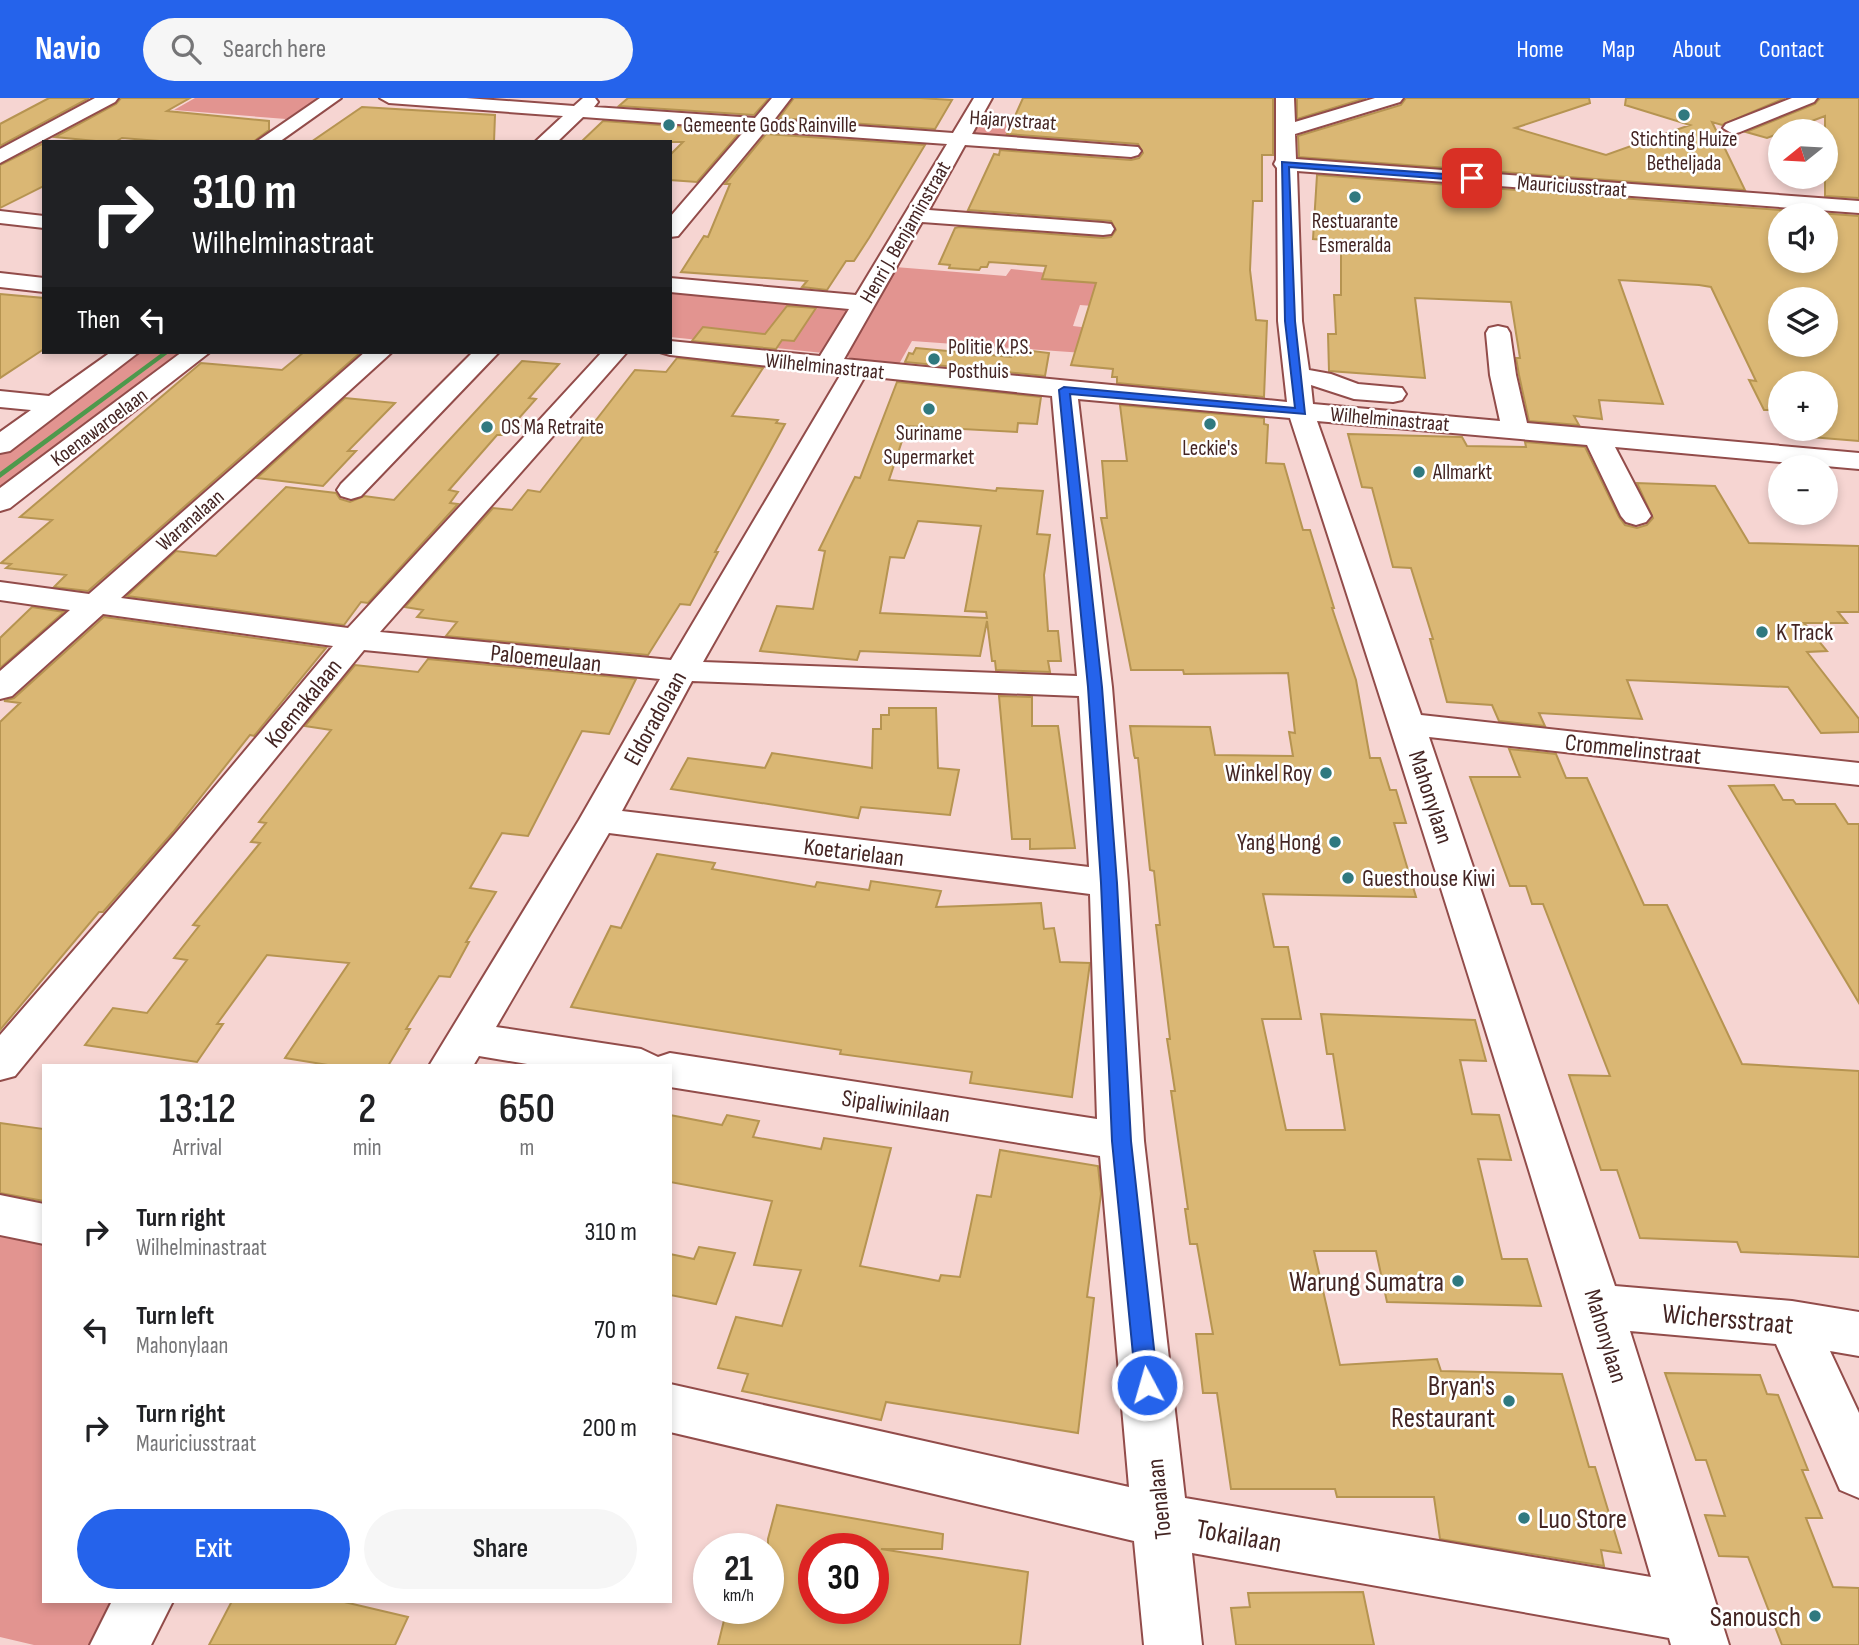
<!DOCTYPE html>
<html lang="en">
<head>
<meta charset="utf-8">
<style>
  body { margin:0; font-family:"Sofia Sans Condensed",sans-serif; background:#f6f6f6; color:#202124; height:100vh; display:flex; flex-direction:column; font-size:26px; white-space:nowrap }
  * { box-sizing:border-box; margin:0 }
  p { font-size:23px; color:#757577 }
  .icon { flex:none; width:38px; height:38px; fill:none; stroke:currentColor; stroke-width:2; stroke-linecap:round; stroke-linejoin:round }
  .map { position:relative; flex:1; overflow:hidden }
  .panel { position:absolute; left:42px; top:966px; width:630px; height:539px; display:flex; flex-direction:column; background:#fff; border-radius:0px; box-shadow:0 4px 10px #0003 }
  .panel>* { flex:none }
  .hud { position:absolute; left:42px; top:42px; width:630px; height:214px; border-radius:0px; box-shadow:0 4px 10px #0003; background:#202124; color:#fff; overflow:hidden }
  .needle { width:46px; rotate:252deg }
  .buttons { position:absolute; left:1768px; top:21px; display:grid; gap:14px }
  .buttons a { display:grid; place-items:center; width:70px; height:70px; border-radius:50%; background:#fff; box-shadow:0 4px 10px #0003; font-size:35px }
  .speed { position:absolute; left:693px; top:1435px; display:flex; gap:14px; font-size:35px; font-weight:700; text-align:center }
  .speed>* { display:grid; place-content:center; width:91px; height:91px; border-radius:50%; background:#fff; box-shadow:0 4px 10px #0003; line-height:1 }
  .speed small { font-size:18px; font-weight:400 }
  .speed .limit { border:10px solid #d22; background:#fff; color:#111 }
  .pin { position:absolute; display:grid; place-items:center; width:60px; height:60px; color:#fff; margin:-30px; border-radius:14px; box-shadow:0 4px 10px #0006 }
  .me { position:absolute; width:77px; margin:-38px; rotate:354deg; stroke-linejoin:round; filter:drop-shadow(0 0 5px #0008) }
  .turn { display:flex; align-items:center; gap:24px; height:147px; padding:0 35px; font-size:32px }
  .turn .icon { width:91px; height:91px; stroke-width:2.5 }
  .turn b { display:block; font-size:49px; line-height:60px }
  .then { display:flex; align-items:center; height:66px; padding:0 35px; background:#0003; gap:14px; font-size:26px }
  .eta { display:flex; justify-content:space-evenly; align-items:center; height:119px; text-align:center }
  .eta b { font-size:42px; font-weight:600; line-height:49px }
  .action { display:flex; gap:14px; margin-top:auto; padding:14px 35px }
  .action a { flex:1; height:80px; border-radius:42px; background:#2563eb; color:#fff; font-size:28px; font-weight:600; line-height:80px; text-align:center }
  .action a+a { background:#f6f6f6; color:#202124 }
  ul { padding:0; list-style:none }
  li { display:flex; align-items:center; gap:21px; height:98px; padding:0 35px }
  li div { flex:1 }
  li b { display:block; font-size:26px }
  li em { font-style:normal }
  header { display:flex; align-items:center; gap:42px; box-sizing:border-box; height:98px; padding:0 35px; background:#2563eb; color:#fff }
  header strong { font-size:33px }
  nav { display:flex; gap:38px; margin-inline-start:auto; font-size:24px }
  .search { width:490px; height:63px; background:#f6f6f6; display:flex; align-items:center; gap:18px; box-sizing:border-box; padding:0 24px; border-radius:38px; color:#757577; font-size:26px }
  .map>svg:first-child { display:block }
  .green { fill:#e29490 }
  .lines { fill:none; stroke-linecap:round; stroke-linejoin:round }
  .stream { fill:#4e994c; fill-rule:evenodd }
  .building { fill:#dab774; stroke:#b69451; stroke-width:2; fill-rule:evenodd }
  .minor-casing { stroke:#924c4a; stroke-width:4 }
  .minor { fill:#fff; fill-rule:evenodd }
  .route { fill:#2563eb; stroke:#184099; stroke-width:2 }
  .poi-dot { fill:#30797f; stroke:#fff; stroke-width:2.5 }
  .labels { text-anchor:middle; stroke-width:5; stroke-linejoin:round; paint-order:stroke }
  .far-street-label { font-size:21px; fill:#442523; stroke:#fff }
  .far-poi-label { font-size:21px; fill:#442523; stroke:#fff; text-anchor:start }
  .poi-label { font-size:24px; fill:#442523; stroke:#fff; text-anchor:start }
  .street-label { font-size:24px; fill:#442523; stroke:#fff }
  .near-poi-label { font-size:28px; fill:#442523; stroke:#fff; text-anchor:end }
  .near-street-label { font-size:28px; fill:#442523; stroke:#fff }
</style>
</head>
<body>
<header>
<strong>Navio</strong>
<div class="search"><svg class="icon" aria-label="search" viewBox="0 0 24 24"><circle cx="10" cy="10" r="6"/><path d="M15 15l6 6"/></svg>Search here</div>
<nav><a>Home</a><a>Map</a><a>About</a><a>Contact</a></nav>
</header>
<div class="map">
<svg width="1859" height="1547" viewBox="0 0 1859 1547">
  <rect width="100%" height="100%" fill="#f6d5d2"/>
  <path class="green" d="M195 0H318L286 21 174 12Z
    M979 19 1090 29 1075 47 971 38 969 33Z
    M1072 134 1127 138 1118 210 1080 207 1073 228 1089 230 1084 255 912 243 899 266 849 260 845 254 895 169 1006 178 1011 171 1048 175 1073 164Z
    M670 192 852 210 823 255 670 239Z
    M139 254H189L0 397V357Z
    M0 1132 44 1141V1503H119L93 1547H34L0 1539Z"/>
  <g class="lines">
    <path class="stream" d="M163 254H170L0 380V374Z"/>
  </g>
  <path class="building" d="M49 0H89L0 48V26Z
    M121 0H190L167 13 269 23V32L253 44H172L122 40 115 44H106L55 39 116 6Z
    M628 0H769L754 17 619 8Z
    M794 0H920L952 2 935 31 779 20Z
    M1023 0H1273V57H1262V103H1253L1250 172 1256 222 1267 223 1264 299 1117 285V279H1112L1113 271 1071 267 1096 185 1042 181 1046 168 989 164 987 169H981L979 172 949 170 950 167 939 166 955 130 959 129 1103 140 1111 139 1116 132 1111 123 968 112 994 56 999 57 1000 52 1131 62 1139 60 1143 55 1138 46 1007 36Z
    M1297 0H1366L1297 21Z
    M1406 0H1589L1590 5 1515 30 1606 57 1690 27 1625 7 1626 0H1785L1722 27 1712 24 1745 92 1299 59 1298 38 1401 7Z
    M1820 0H1859V100L1825 98V18L1767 40 1746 34 1815 6Z
    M362 9 495 17 494 44H311Z
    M603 23 741 33 697 84 670 82V57L683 44H581Z
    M766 36 925 47 869 140 854 163H846L827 192 802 189 807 183 681 174 704 138 708 139 730 86H725Z
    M44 45V88L0 110V67Z
    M1317 77 1859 118V343L1786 337 1783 331H1825V285H1780V324L1775 312H1764L1749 282 1756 283 1711 189 1699 187 1619 182 1663 306 1599 302 1602 321 1574 318 1579 327 1529 323 1519 277 1516 260H1520L1511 204 1415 200 1425 280 1329 273 1328 236H1336L1334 197H1341V143L1313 141ZM1780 117H1825V163H1780ZM1780 201H1825V247H1780Z
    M0 196 44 200V251L0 280Z
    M787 208 816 210 794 243 782 242 776 251 692 243 703 229 765 236Z
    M916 250 1011 259 1016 251 1049 255 1045 278 905 264 909 255 913 256Z
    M304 254H361L88 493 54 489 66 477 6 470 11 466 1 465 52 422 20 419 201 265 282 272Z
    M677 260 763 270 732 318 778 322 776 325 785 326 715 454H718L690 507 680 506 648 557 446 538 457 524 417 519 423 512 405 509 493 410 512 412 528 392 540 394 635 272 666 274Z
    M522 263 559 266 529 300 536 301 504 337H497L449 392 458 394 450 405 458 406 368 505 361 504 344 527 127 498 176 453 216 458 286 389 336 395 340 401 350 404 364 398 394 402Z
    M897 284 1041 299 1037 326 1018 325 1017 334 907 328 889 382 996 393 997 390 1043 393 1037 436 1050 437 1044 477 1048 533H1058L1061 563H1048L1050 574 996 572 995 563H992L987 523 980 558 860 553 857 562 760 553 777 508 813 511 825 453 819 452 855 379 860 380ZM918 423 981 428 965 513 986 514 987 520 880 515 890 459 904 460Z
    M345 300 395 305 348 353H356L323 388 257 380Z
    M1120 307 1264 320V326L1268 327 1266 365 1284 366 1303 432H1310L1334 510H1332L1356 582 1370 660H1380L1390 692H1396L1406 725H1394L1416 799 1263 796 1274 849H1288L1301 921H1262L1286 1032H1345L1333 956H1327L1321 916 1475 922 1486 963 1460 962 1472 1016 1499 1017 1511 1062 1478 1061 1502 1161H1527L1541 1208 1387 1204 1376 1153H1314L1340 1267 1437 1261 1441 1273 1562 1276 1589 1369H1595L1621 1455 1601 1452 1604 1468 1440 1441 1434 1399H1337L1335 1391H1231L1217 1295H1203L1196 1236H1213L1197 1146H1190L1185 1111H1188L1171 993H1175L1167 941H1170L1156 827H1160L1154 773 1150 772 1138 660H1135L1134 657 1130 628 1210 629 1215 657 1293 658 1289 634 1295 635 1288 575 1184 576 1183 572H1131L1101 420H1107L1102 363H1127Z
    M1348 336 1462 339 1467 348 1526 349 1525 344 1585 349 1619 419 1625 427 1637 430 1647 427 1653 420 1637 385 1715 388 1749 445 1859 448V514H1838L1847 525H1804L1827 553 1807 554 1859 621V634L1821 635 1788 589 1627 582 1642 621 1539 615 1545 628 1499 623 1492 607 1447 604 1430 541H1433L1411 470 1393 469 1372 390 1362 389Z
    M32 509 64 514 0 570V540Z
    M104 519 326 550 254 638 250 637 173 734 103 814H99L0 932V624L20 605 4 603 14 600Z
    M428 561 636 581 609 636 582 633 528 738 502 735 470 790 496 794 466 844H469L450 879 439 878 406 931H410L388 968H334L285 960 349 865 267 857 217 926H223L197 964 85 947 113 910 147 915 187 862 174 860 199 828 193 827 260 745 251 744 266 725 259 724 331 632 305 628 355 567 418 574Z
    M999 598 1032 599V628H1058L1075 750 1030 751V741H1012Z
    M889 610H936L938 670 959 672 950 717 861 709 858 720 671 691 688 660 765 670 772 655 872 670 873 631H881V617H889Z
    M1509 651 1556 656 1566 680H1587L1644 807H1667L1742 966 1859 973V1159L1741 1154 1737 1144 1640 1140 1617 1072H1601L1569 977 1610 978 1543 806H1532L1526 788H1510L1470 679H1520Z
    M1774 687 1783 702H1793L1796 706H1835L1848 726H1859V905L1729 688Z
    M657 756 715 765 712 771 815 789 817 784 869 792 871 783 941 793 936 809 1041 805 1044 831 1054 830 1060 864 1090 865 1072 999 970 985 972 974 840 956 841 952 571 909 611 828 621 830Z
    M670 1017 722 1027 727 1017 759 1023 753 1039 821 1051 824 1040 891 1050 860 1168 939 1183 941 1177 960 1179 977 1097 991 1099 1000 1052 1098 1068 1101 1096 1087 1199 1094 1200 1078 1335 886 1304 881 1322 742 1293 748 1276 718 1270 736 1219 782 1228 801 1172 754 1167 772 1103 670 1084Z
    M0 1025 44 1031V1103L0 1095Z
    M699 1149 735 1155 716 1206 670 1197V1156L694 1161Z
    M1665 1275 1760 1277 1767 1296 1778 1297 1808 1372H1802L1822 1420H1806L1833 1489 1859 1490V1547H1782L1748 1459 1719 1458 1705 1417 1725 1418 1706 1362H1696Z
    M777 1407 943 1436 942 1451H881L1028 1474 1020 1547H718L727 1510H768V1441ZM814 1451H873V1510H814Z
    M1363 1494 1374 1547H1236L1231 1510 1250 1509 1248 1495Z
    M232 1503H340L408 1519 395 1547H209Z"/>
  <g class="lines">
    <defs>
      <path id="minor" d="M95 0H118L115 4 0 65V51Z
        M320 0H341L279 44H256Z
        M380 0H466L574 8 583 0H595L598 4 594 9 755 20 772 0H791L774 22 953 35 974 0H992L972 36 1138 49 1141 53 1138 57 1131 59 965 47 929 112 1103 125 1111 126 1114 131 1111 136 1103 137 922 124 844 261 1287 304 1278 223 1277 70 1274 66 1276 62V0H1294L1295 24 1375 0H1403L1400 4 1295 36 1296 61 1859 103V115L1297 73 1302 223 1309 272 1331 276 1358 286 1402 290 1406 296 1402 302 1393 304 1354 301 1311 287 1313 306 1500 323 1490 277 1486 235 1489 230 1498 228 1507 230 1510 235 1516 277 1527 325 1859 355V371L1615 349 1651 418 1646 424 1636 427 1626 424 1621 418 1587 347 1317 323 1421 617 1859 665V687L1429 639 1615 1188 1792 1203 1859 1214V1258L1830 1253 1859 1315V1400L1840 1392 1776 1246 1630 1233 1729 1547H1671L1669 1540 1192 1455 1202 1547H1144L1134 1443 670 1334V1286L1129 1389 1100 1058 670 989V968H539L479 958 473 968H429L579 722 660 581 364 552 15 978 0 982V937L175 736 333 548 103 516 12 598 0 601V573L70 512 0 502V484L89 496 365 254H392L121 500 348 530 602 254H627L380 534 671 562 841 276 670 257 660 254H670V243L820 258 849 211 670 194V180L856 197 947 46 765 33 678 138 670 139V119L746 31 583 19 557 44H535L563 18 389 5ZM865 278 1052 298 1077 578 703 564ZM1078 301 1290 320C1415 705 1538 1091 1651 1479L1185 1400 1144 1043 1128 785 1112 589ZM692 583 1079 598 1089 769 622 713ZM609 735 1090 796 1097 1021 670 955 658 959 641 951 496 929Z
        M1792 0H1817L1814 4 1740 34 1733 36 1723 30 1726 26Z
        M0 113 44 118V130L0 125Z
        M0 175 44 180V194L0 189Z
        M111 254H139L10 353 0 355V334L31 312 0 309V293L49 298Z
        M182 254H210L10 410 0 413V390Z
        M473 254H499L361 398 351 401 341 398 337 392 341 386Z
        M0 1097 44 1106V1146L0 1137Z
        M112 1503H173L151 1547H90Z"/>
    </defs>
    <use href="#minor" class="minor-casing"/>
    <use href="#minor" class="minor"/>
  </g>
  <path class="route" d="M1282 64 1472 78 1476 80 1472 83 1289 69 1295 223 1305 316 1070 296 1102 589 1117 785 1131 1043 1158 1287 1154 1294 1147 1297 1139 1294 1136 1287 1112 1043 1101 785 1088 589 1059 292 1064 289 1295 310 1285 223Z"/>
  <g class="poi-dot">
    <circle cx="1684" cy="17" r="7"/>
    <circle cx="669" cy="27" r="7"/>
    <circle cx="1355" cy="99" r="7"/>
    <circle cx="934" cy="261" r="7"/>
    <circle cx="929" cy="311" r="7"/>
    <circle cx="1210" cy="326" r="7"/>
    <circle cx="487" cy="329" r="7"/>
    <circle cx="1419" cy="374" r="7"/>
    <circle cx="1762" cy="534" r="7"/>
    <circle cx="1326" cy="675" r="7"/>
    <circle cx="1335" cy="744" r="7"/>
    <circle cx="1348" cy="780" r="7"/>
    <circle cx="1458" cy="1183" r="7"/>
    <circle cx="1509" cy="1303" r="7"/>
    <circle cx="1524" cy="1420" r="7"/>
    <circle cx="1815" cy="1518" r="7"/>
  </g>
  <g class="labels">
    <g class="far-street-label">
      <text transform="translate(1013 22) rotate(4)" y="7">Hajarystraat</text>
      <text transform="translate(1572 88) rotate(4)" y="7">Mauriciusstraat</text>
      <text transform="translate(905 134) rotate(-60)" y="7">Henri J. Benjaminstraat</text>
      <text transform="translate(825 268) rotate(6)" y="7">Wilhelminastraat</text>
      <text transform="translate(1390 321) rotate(5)" y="7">Wilhelminastraat</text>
      <text transform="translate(99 329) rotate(-37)" y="7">Koenawaroelaan</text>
      <text transform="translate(190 422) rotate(-41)" y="7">Waranalaan</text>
    </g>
    <g class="far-poi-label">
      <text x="683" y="34">Gemeente Gods Rainville</text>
      <text x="1684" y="48" text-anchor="middle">Stichting Huize<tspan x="1684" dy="24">Betheljada</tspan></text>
      <text x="1355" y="130" text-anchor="middle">Restuarante<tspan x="1355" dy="24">Esmeralda</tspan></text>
      <text x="948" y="256">Politie K.P.S.<tspan x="948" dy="24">Posthuis</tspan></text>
      <text x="501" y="336">OS Ma Retraite</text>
      <text x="929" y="342" text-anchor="middle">Suriname<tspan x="929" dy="24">Supermarket</tspan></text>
      <text x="1210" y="357" text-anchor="middle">Leckie's</text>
      <text x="1433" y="381">Allmarkt</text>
    </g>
    <g class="poi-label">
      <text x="1776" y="542">K Track</text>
      <text x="1312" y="683" text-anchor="end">Winkel Roy</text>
      <text x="1321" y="752" text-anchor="end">Yang Hong</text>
      <text x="1362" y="788">Guesthouse Kiwi</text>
    </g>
    <g class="street-label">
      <text transform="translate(546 560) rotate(6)" y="8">Paloemeulaan</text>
      <text transform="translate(303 605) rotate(-51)" y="8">Koemakalaan</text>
      <text transform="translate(655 620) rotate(-61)" y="8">Eldoradolaan</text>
      <text transform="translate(1633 651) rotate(6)" y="8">Crommelinstraat</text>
      <text transform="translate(1431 699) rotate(72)" y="8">Mahonylaan</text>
      <text transform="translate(854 754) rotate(7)" y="8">Koetarielaan</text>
      <text transform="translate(896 1008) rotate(9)" y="8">Sipaliwinilaan</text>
      <text transform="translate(1606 1238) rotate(73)" y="8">Mahonylaan</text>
      <text transform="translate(1159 1401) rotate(-96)" y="8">Toenalaan</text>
    </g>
    <g class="near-poi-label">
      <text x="1444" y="1193">Warung Sumatra</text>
      <text x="1495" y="1297">Bryan's<tspan x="1495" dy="32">Restaurant</tspan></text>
      <text x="1538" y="1430" text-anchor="start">Luo Store</text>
      <text x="1801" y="1528">Sanousch</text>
    </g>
    <g class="near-street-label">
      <text transform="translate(1728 1220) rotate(5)" y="10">Wichersstraat</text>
      <text transform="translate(1239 1437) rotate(10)" y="10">Tokailaan</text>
    </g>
  </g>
</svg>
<div class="buttons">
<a><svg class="needle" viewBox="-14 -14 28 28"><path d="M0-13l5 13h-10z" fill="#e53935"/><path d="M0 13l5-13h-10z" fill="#757577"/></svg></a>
<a><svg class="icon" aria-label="sound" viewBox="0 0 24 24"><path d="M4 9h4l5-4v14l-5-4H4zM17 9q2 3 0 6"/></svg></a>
<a><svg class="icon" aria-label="layers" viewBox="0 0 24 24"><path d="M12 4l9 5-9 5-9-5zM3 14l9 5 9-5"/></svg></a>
<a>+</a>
<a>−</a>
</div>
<div class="speed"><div>21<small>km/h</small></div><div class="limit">30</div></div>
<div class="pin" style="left:1472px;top:80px;background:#d93025"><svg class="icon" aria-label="arrive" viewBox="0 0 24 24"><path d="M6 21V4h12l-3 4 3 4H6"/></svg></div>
<svg class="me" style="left:1147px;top:1287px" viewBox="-20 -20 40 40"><circle r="17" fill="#2563eb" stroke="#fff" stroke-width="3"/><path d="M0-11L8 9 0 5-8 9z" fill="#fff"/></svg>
<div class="hud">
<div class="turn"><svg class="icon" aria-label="right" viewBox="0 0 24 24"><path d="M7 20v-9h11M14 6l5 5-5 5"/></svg><div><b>310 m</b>Wilhelminastraat</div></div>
<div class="then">Then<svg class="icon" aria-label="left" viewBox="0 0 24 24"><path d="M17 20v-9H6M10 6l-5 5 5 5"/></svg></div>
</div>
<section class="panel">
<div class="eta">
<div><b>13:12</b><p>Arrival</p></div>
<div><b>2</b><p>min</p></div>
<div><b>650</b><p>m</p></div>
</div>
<ul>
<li><svg class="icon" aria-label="right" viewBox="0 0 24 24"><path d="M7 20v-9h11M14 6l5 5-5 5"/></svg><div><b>Turn right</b><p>Wilhelminastraat</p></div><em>310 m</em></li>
<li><svg class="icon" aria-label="left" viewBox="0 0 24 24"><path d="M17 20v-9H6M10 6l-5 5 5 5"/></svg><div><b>Turn left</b><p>Mahonylaan</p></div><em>70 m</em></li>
<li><svg class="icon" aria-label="right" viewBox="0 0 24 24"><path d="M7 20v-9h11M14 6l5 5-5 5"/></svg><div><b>Turn right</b><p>Mauriciusstraat</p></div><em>200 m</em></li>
</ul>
<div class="action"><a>Exit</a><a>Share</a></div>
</section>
</div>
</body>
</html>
